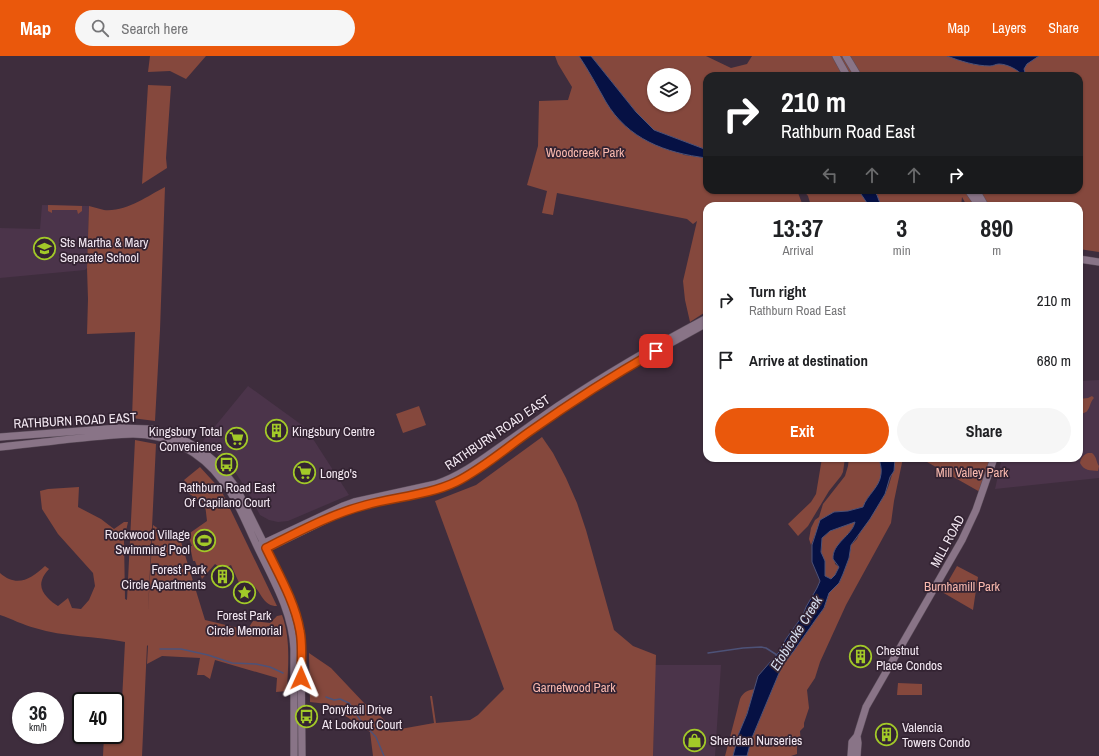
<!DOCTYPE html>
<html lang="en">
<head>
<meta charset="utf-8">
<style>
  body { margin:0; font-family:"Archivo Narrow",sans-serif; background:#f6f6f6; color:#202124; height:100vh; display:flex; flex-direction:column; font-size:15px; white-space:nowrap }
  * { box-sizing:border-box; margin:0 }
  p { font-size:13px; color:#757577 }
  .icon { flex:none; width:22px; height:22px; fill:none; stroke:currentColor; stroke-width:2; stroke-linecap:round; stroke-linejoin:round }
  .map { position:relative; flex:1; overflow:hidden }
  .sheet { position:absolute; left:703px; top:146px; width:380px; height:260px; display:flex; flex-direction:column; background:#fff; border-radius:12px; box-shadow:0 1px 3px #0004 }
  .sheet>* { flex:none }
  .banner { position:absolute; left:703px; top:16px; width:380px; height:122px; border-radius:12px; box-shadow:0 1px 3px #0004; background:#202124; color:#fff; overflow:hidden }
  .controls { position:absolute; left:647px; top:12px; display:grid; gap:8px }
  .controls a { display:grid; place-items:center; width:44px; height:44px; border-radius:50%; background:#fff; box-shadow:0 1px 3px #0004; font-size:20px }
  .speed { position:absolute; left:12px; top:636px; display:flex; gap:8px; font-size:20px; font-weight:700; text-align:center }
  .speed>* { display:grid; place-content:center; width:52px; height:52px; border-radius:50%; background:#fff; box-shadow:0 1px 3px #0004; line-height:1 }
  .speed small { font-size:10px; font-weight:400 }
  .speed .limit { border:2px solid #111; border-radius:6px; background:#fff; color:#111 }
  .pin { position:absolute; display:grid; place-items:center; width:34px; height:34px; color:#fff; margin:-17px; border-radius:8px; box-shadow:0 2px 6px #0006 }
  .me { position:absolute; width:44px; margin:-22px; rotate:1deg; stroke-linejoin:round; filter:drop-shadow(0 0 3px #0008) }
  .turn { display:flex; align-items:center; gap:14px; height:84px; padding:0 12px; font-size:18px }
  .turn .icon { width:52px; height:52px; stroke-width:2.5 }
  .turn b { display:block; font-size:28px; line-height:34px }
  .lanes { display:flex; align-items:center; height:38px; padding:0 12px; background:#0003; justify-content:center; gap:20px; direction:ltr }
  .lanes .off { opacity:.35 }
  .eta { display:flex; justify-content:space-evenly; align-items:center; height:68px; text-align:center }
  .eta b { font-size:24px; font-weight:800; line-height:28px }
  .primary-button { display:flex; gap:8px; margin-top:auto; padding:8px 12px }
  .primary-button a { flex:1; height:46px; border-radius:24px; background:#ea580c; color:#fff; font-size:16px; font-weight:800; line-height:46px; text-align:center }
  .primary-button a+a { background:#f6f6f6; color:#202124 }
  ul { padding:0; list-style:none }
  li { display:flex; align-items:center; gap:12px; height:60px; padding:0 12px }
  li div { flex:1 }
  li b { display:block; font-size:15px }
  li em { font-style:normal }
  header { display:flex; align-items:center; gap:24px; box-sizing:border-box; height:56px; padding:0 20px; background:#ea580c; color:#fff }
  header strong { font-size:19px }
  nav { display:flex; gap:22px; margin-inline-start:auto; font-size:14px }
  .search { width:280px; height:36px; background:#f6f6f6; display:flex; align-items:center; gap:10px; box-sizing:border-box; padding:0 14px; border-radius:22px; color:#757577; font-size:15px }
  .map>svg:first-child { display:block }
  .built { fill:#4b344a }
  .green { fill:#85483d; fill-rule:evenodd }
  .water { fill:#061144; stroke:#4d5278; fill-rule:evenodd }
  .lines { fill:none; stroke-linecap:round; stroke-linejoin:round }
  .stream { stroke:#4d5278; stroke-width:1.5 }
  .tertiary-casing { stroke:#5a4c59; stroke-width:8 }
  .tertiary { stroke:#897487; stroke-width:7 }
  .route-casing { stroke:#983908; stroke-width:10 }
  .route { stroke:#ea580c; stroke-width:7 }
  .labels { text-anchor:middle; stroke-width:3.5; stroke-linejoin:round; paint-order:stroke }
  .park-label { font-size:13px; fill:#f9b9ae; stroke:#332332 }
  .poi-label { font-size:13px; fill:#f3e8f2; stroke:#332332; text-anchor:start }
  .street-label { font-size:13px; fill:#f3e8f2; stroke:#332332 }
  .water-label { font-size:14px; font-style:italic; fill:#d5ddee; stroke:#332332 }
</style>
</head>
<body>
<header>
<strong>Map</strong>
<div class="search"><svg class="icon" aria-label="search" viewBox="0 0 24 24"><circle cx="10" cy="10" r="6"/><path d="M15 15l6 6"/></svg>Search here</div>
<nav><a>Map</a><a>Layers</a><a>Share</a></nav>
</header>
<div class="map">
<svg width="1099" height="700" viewBox="0 0 1099 700">
  <rect width="100%" height="100%" fill="#3e2d3d"/>
  <path class="built" d="M42 149 89 150 87 212 85 214 0 222V172L40 173Z
    M1099 324V422L995 433 1002 402H1079V325Z
    M248 330 306 372 349 439 288 465 278 466 269 464 260 459 245 431 231 410 203 385Z
    M655 609H721L715 700H653Z"/>
  <path class="green" d="M150 0H206L186 23 170 15 148 16Z
    M555 0H579L591 17 606 46 618 63 684 99 707 102V134H797L803 150H707V166L705 167H707V255L690 266 685 244 683 225 697 165 693 168 687 163 557 137 553 159 542 157 547 135 527 129 538 90 539 45 568 44 572 31 558 8Z
    M591 0H706L731 12 747 8 752 0H1099V196L1079 193V150H967L962 141 961 150H881L877 139 872 134H1079V20H707V94L654 74 636 56ZM654 19H684V49H654Z
    M148 29 171 30 166 102 167 112 142 128Z
    M165 131 160 274 155 365 132 362 135 276 87 278 88 243 87 212 89 150C94 151 99 153 104 154 127 156 147 140 165 131Z
    M803 134H857L861 137 869 150H811L808 140Z
    M48 149 82 150V155L78 158 77 154H52V157L48 155Z
    M1092 340 1094 342C1088 348 1091 359 1079 357V343L1088 342Z
    M419 350 426 369 403 377 396 358Z
    M542 381 553 397 566 422 577 447 586 474 614 574 633 590 656 599 653 700H373L370 676 327 648 310 646 309 597 331 612 365 648 371 651 395 674 434 667 430 640H432L436 667 470 664 478 659 504 633 435 445 476 429Z
    M135 384 156 388 148 555 153 469 170 481 181 486 205 564 247 574 253 565 270 567 277 560 282 559C291 583 288 610 287 635L276 636 277 622 215 604 210 623 204 619H197L200 602 162 600 147 608 148 590 147 589 142 700H103L104 679H115V669L121 664 125 586C95 580 64 581 35 572 23 569 12 563 0 559V517C17 532 31 523 45 510L49 513C46 516 43 520 42 524 38 535 50 545 58 550L68 542 72 552 81 553 89 544 95 530 93 517 58 478 42 453 40 435 48 433 79 431 78 451 101 463 114 473 124 466H128L124 484 125 543 127 544Z
    M1088 397H1092C1097 401 1096 406 1099 410L1098 415C1090 414 1084 415 1080 407 1081 402 1083 399 1088 397Z
    M822 402H845L843 416 841 420 829 435 808 470 798 480 788 468 811 446 816 438Z
    M849 402H879C880 407 882 413 881 418 880 431 867 439 863 451L848 455 834 456 821 464 811 489 809 483 811 472 815 464 819 461 823 448 845 420 848 410Z
    M895 402H903L894 445 891 467 846 549 820 606 815 622 807 634 809 652 804 667V671L800 675 801 688H797V698L791 700H747L751 684 782 610 793 596 816 563 824 552 829 537 839 527 843 518 849 502 851 489 857 483C864 466 877 453 885 438 890 429 894 412 895 402Z
    M920 402H990L980 436Z
    M200 411 221 434 277 550C263 550 262 537 253 529H240L231 509 222 513 215 508 202 523 195 505H193L190 490H192L190 485 187 479 207 465 205 448 188 437V429L184 424Z
    M855 466 852 473 834 495 835 508 839 511 835 519 831 523 825 520 821 496 822 482 830 475Z
    M957 510 978 521 973 554 942 536Z
    M898 627 922 628V639H897Z
    M755 633C748 656 739 677 733 700H725L740 643C743 636 748 634 755 633Z"/>
  <path class="water" d="M579 0H591L636 56 654 74 707 94V102C665 97 628 83 606 46 597 30 589 15 579 0Z
    M947 0H1039L1027 8 1024 13 1026 20H1023C1019 14 1007 8 999 8 996 8 993 10 990 10 976 10 960 5 947 0Z
    M857 134H872L877 139 881 150H869L861 138Z
    M879 402H895L894 415 890 421 885 438 870 463 851 489 849 502 843 518 839 527 829 537 824 552 816 563 793 596 782 610 751 684 747 700H733L739 677 747 658 758 620 779 596 786 583 803 559 806 551 817 532 820 525 812 506V489L820 464 834 456 848 455 863 451C867 439 880 431 881 418 882 413 880 407 879 402ZM855 466C852 480 832 487 833 503L839 511 835 519 831 523 825 520V505L821 496 822 482 830 475Z
    M198 485a7 7 0 1 1 14 0a7 7 0 1 1-14 0Z"/>
  <g class="lines">
    <path class="stream" d="M160 593H181L208 599 232 607 256 608 270 611 283 617
      M708 597 743 592 761 591 766 592 777 599
      M326 641 334 644 340 643 349 647 361 665 376 681 384 700"/>
    <defs>
      <path id="tertiary" d="M836 0 847 20
        M846 0 858 20
        M968 134 979 150
        M976 134 985 150
        M1079 203 1099 206
        M653 297 707 267
        M0 381 119 372 150 373 171 378 184 384 201 394 220 410 237 433 284 528 297 561 301 587 302 700
        M0 391C30 388 60 384 91 381 105 380 119 378 133 378 168 378 201 396 222 424 237 443 246 467 256 488 272 522 292 554 294 593V700
        M429 435C451 429 469 419 487 406
        M260 489 343 450 354 446 436 428C460 420 480 405 501 390 520 377 539 363 558 350 606 318 656 289 707 262
        M262 495 344 455 367 448 411 439
        M857 680 858 687 857 700
        M851 700 852 686 857 680 866 651 962 484 976 454 994 402"/>
    </defs>
    <use href="#tertiary" class="tertiary-casing"/>
    <use href="#tertiary" class="tertiary"/>
  </g>
  <g class="lines">
    <defs>
      <path id="route" d="M301 622C301 607 303 590 300 575 295 546 279 519 266 492 298 476 331 458 366 449 395 441 429 439 456 426 482 413 505 393 529 376 570 347 612 320 656 295"/>
    </defs>
    <use href="#route" class="route-casing"/>
    <use href="#route" class="route"/>
  </g>
  <defs>
    <symbol id="school-ring" viewBox="-11 -11 22 22"><circle r="9.5" fill="#332332" stroke="#a2c928" stroke-width="1.5"/><path d="M0-5L7-2L0 1L-7-2ZM-4 1L0 2.5L4 1V4Q0 6-4 4Z" fill="#a2c928"/></symbol>
    <symbol id="building-ring" viewBox="-11 -11 22 22"><circle r="9.5" fill="#332332" stroke="#a2c928" stroke-width="1.5"/><path d="M-4-6H4V6H1V3H-1V6H-4ZM-2.5-4.3h1.7v1.8h-1.7ZM.8-4.3h1.7v1.8H.8ZM-2.5-1h1.7V.8h-1.7ZM.8-1h1.7V.8H.8Z" fill="#a2c928"/></symbol>
    <symbol id="supermarket-ring" viewBox="-11 -11 22 22"><circle r="9.5" fill="#332332" stroke="#a2c928" stroke-width="1.5"/><path d="M-6-5.5h2.5l.6 2H6L4.5 2H-2.5L-4.4-4H-6ZM-1.5 3.2a1.3 1.3 0 1 0 .1 0ZM3 3.2a1.3 1.3 0 1 0 .1 0Z" fill="#a2c928"/></symbol>
    <symbol id="bus-ring" viewBox="-11 -11 22 22"><circle r="9.5" fill="#332332" stroke="#a2c928" stroke-width="1.5"/><path d="M-5-6H5V4H4V6H2V4H-2V6H-4V4H-5ZM-3.5-4V0h7V-4ZM-3.5 1.2v1.5H-2V1.2ZM2 1.2v1.5H3.5V1.2Z" fill="#a2c928"/></symbol>
    <symbol id="stadium-ring" viewBox="-11 -11 22 22"><circle r="9.5" fill="#332332" stroke="#a2c928" stroke-width="1.5"/><path d="M0-5a6.5 5 0 1 0 0 10a6.5 5 0 1 0 0-10ZM-3.5-1.8h7v3.6h-7Z" fill="#a2c928"/></symbol>
    <symbol id="sight-ring" viewBox="-11 -11 22 22"><circle r="9.5" fill="#332332" stroke="#a2c928" stroke-width="1.5"/><path d="M0-6L1.8-2.2L6-1.7L2.9 1.2L3.7 5.4L0 3.3L-3.7 5.4L-2.9 1.2L-6-1.7L-1.8-2.2Z" fill="#a2c928"/></symbol>
    <symbol id="shop-ring" viewBox="-11 -11 22 22"><circle r="9.5" fill="#332332" stroke="#a2c928" stroke-width="1.5"/><path d="M-5-2.5h2.3a2.7 3.5 0 0 1 5.4 0H5L5.5 6h-11ZM-1.5-2.5h3a1.5 2.3 0 0 0-3 0Z" fill="#a2c928"/></symbol>
  </defs>
  <g fill-rule="evenodd">
    <use href="#school-ring" x="32" y="180" width="25" height="25"/>
    <use href="#building-ring" x="264" y="362" width="25" height="25"/>
    <use href="#supermarket-ring" x="224" y="370" width="25" height="25"/>
    <use href="#bus-ring" x="214" y="396" width="25" height="25"/>
    <use href="#supermarket-ring" x="292" y="404" width="25" height="25"/>
    <use href="#stadium-ring" x="192" y="472" width="25" height="25"/>
    <use href="#building-ring" x="210" y="508" width="25" height="25"/>
    <use href="#sight-ring" x="232" y="524" width="25" height="25"/>
    <use href="#building-ring" x="848" y="588" width="25" height="25"/>
    <use href="#bus-ring" x="294" y="648" width="25" height="25"/>
    <use href="#building-ring" x="874" y="666" width="25" height="25"/>
    <use href="#shop-ring" x="682" y="672" width="25" height="25"/>
  </g>
  <g class="labels">
    <g class="park-label">
      <text x="585" y="101">Woodcreek Park</text>
      <text x="972" y="421">Mill Valley Park</text>
      <text x="962" y="535">Burnhamill Park</text>
      <text x="574" y="636">Garnetwood Park</text>
    </g>
    <g class="poi-label">
      <text x="60" y="191">Sts Martha &amp; Mary<tspan x="60" dy="15">Separate School</tspan></text>
      <text x="222" y="380" text-anchor="end">Kingsbury Total<tspan x="222" dy="15">Convenience</tspan></text>
      <text x="292" y="380">Kingsbury Centre</text>
      <text x="320" y="422">Longo's</text>
      <text x="227" y="436" text-anchor="middle">Rathburn Road East<tspan x="227" dy="15">Of Capilano Court</tspan></text>
      <text x="190" y="483" text-anchor="end">Rockwood Village<tspan x="190" dy="15">Swimming Pool</tspan></text>
      <text x="206" y="518" text-anchor="end">Forest Park<tspan x="206" dy="15">Circle Apartments</tspan></text>
      <text x="244" y="564" text-anchor="middle">Forest Park<tspan x="244" dy="15">Circle Memorial</tspan></text>
      <text x="876" y="599">Chestnut<tspan x="876" dy="15">Place Condos</tspan></text>
      <text x="322" y="658">Ponytrail Drive<tspan x="322" dy="15">At Lookout Court</tspan></text>
      <text x="902" y="676">Valencia<tspan x="902" dy="15">Towers Condo</tspan></text>
      <text x="710" y="689">Sheridan Nurseries</text>
    </g>
    <g class="street-label">
      <text transform="translate(75 364) rotate(-3)" y="5">RATHBURN ROAD EAST</text>
      <text transform="translate(497 376) rotate(-34)" y="5">RATHBURN ROAD EAST</text>
      <text transform="translate(947 485) rotate(-62)" y="5">MILL ROAD</text>
    </g>
    <g class="water-label">
      <text transform="translate(796 577) rotate(-58)" y="5">Etobicoke Creek</text>
    </g>
  </g>
</svg>
<div class="controls">
<a><svg class="icon" aria-label="layers" viewBox="0 0 24 24"><path d="M12 4l9 5-9 5-9-5zM3 14l9 5 9-5"/></svg></a>
</div>
<div class="speed"><div>36<small>km/h</small></div><div class="limit">40</div></div>
<div class="pin" style="left:656px;top:295px;background:#d93025"><svg class="icon" aria-label="arrive" viewBox="0 0 24 24"><path d="M6 21V4h12l-3 4 3 4H6"/></svg></div>
<svg class="me" style="left:301px;top:622px" viewBox="-20 -20 40 40"><path d="M0-17L14 15 0 8-14 15z" fill="#ea580c" stroke="#fff" stroke-width="4"/></svg>
<div class="banner">
<div class="turn"><svg class="icon" aria-label="right" viewBox="0 0 24 24"><path d="M7 20v-9h11M14 6l5 5-5 5"/></svg><div><b>210 m</b>Rathburn Road East</div></div>
<div class="lanes"><svg class="icon off" aria-label="left" viewBox="0 0 24 24"><path d="M17 20v-9H6M10 6l-5 5 5 5"/></svg><svg class="icon off" aria-label="ahead" viewBox="0 0 24 24"><path d="M12 20V5M6 11l6-6 6 6"/></svg><svg class="icon off" aria-label="ahead" viewBox="0 0 24 24"><path d="M12 20V5M6 11l6-6 6 6"/></svg><svg class="icon" aria-label="right" viewBox="0 0 24 24"><path d="M7 20v-9h11M14 6l5 5-5 5"/></svg></div>
</div>
<section class="sheet">
<div class="eta">
<div><b>13:37</b><p>Arrival</p></div>
<div><b>3</b><p>min</p></div>
<div><b>890</b><p>m</p></div>
</div>
<ul>
<li><svg class="icon" aria-label="right" viewBox="0 0 24 24"><path d="M7 20v-9h11M14 6l5 5-5 5"/></svg><div><b>Turn right</b><p>Rathburn Road East</p></div><em>210 m</em></li>
<li><svg class="icon" aria-label="arrive" viewBox="0 0 24 24"><path d="M6 21V4h12l-3 4 3 4H6"/></svg><div><b>Arrive at destination</b></div><em>680 m</em></li>
</ul>
<div class="primary-button"><a>Exit</a><a>Share</a></div>
</section>
</div>
</body>
</html>
